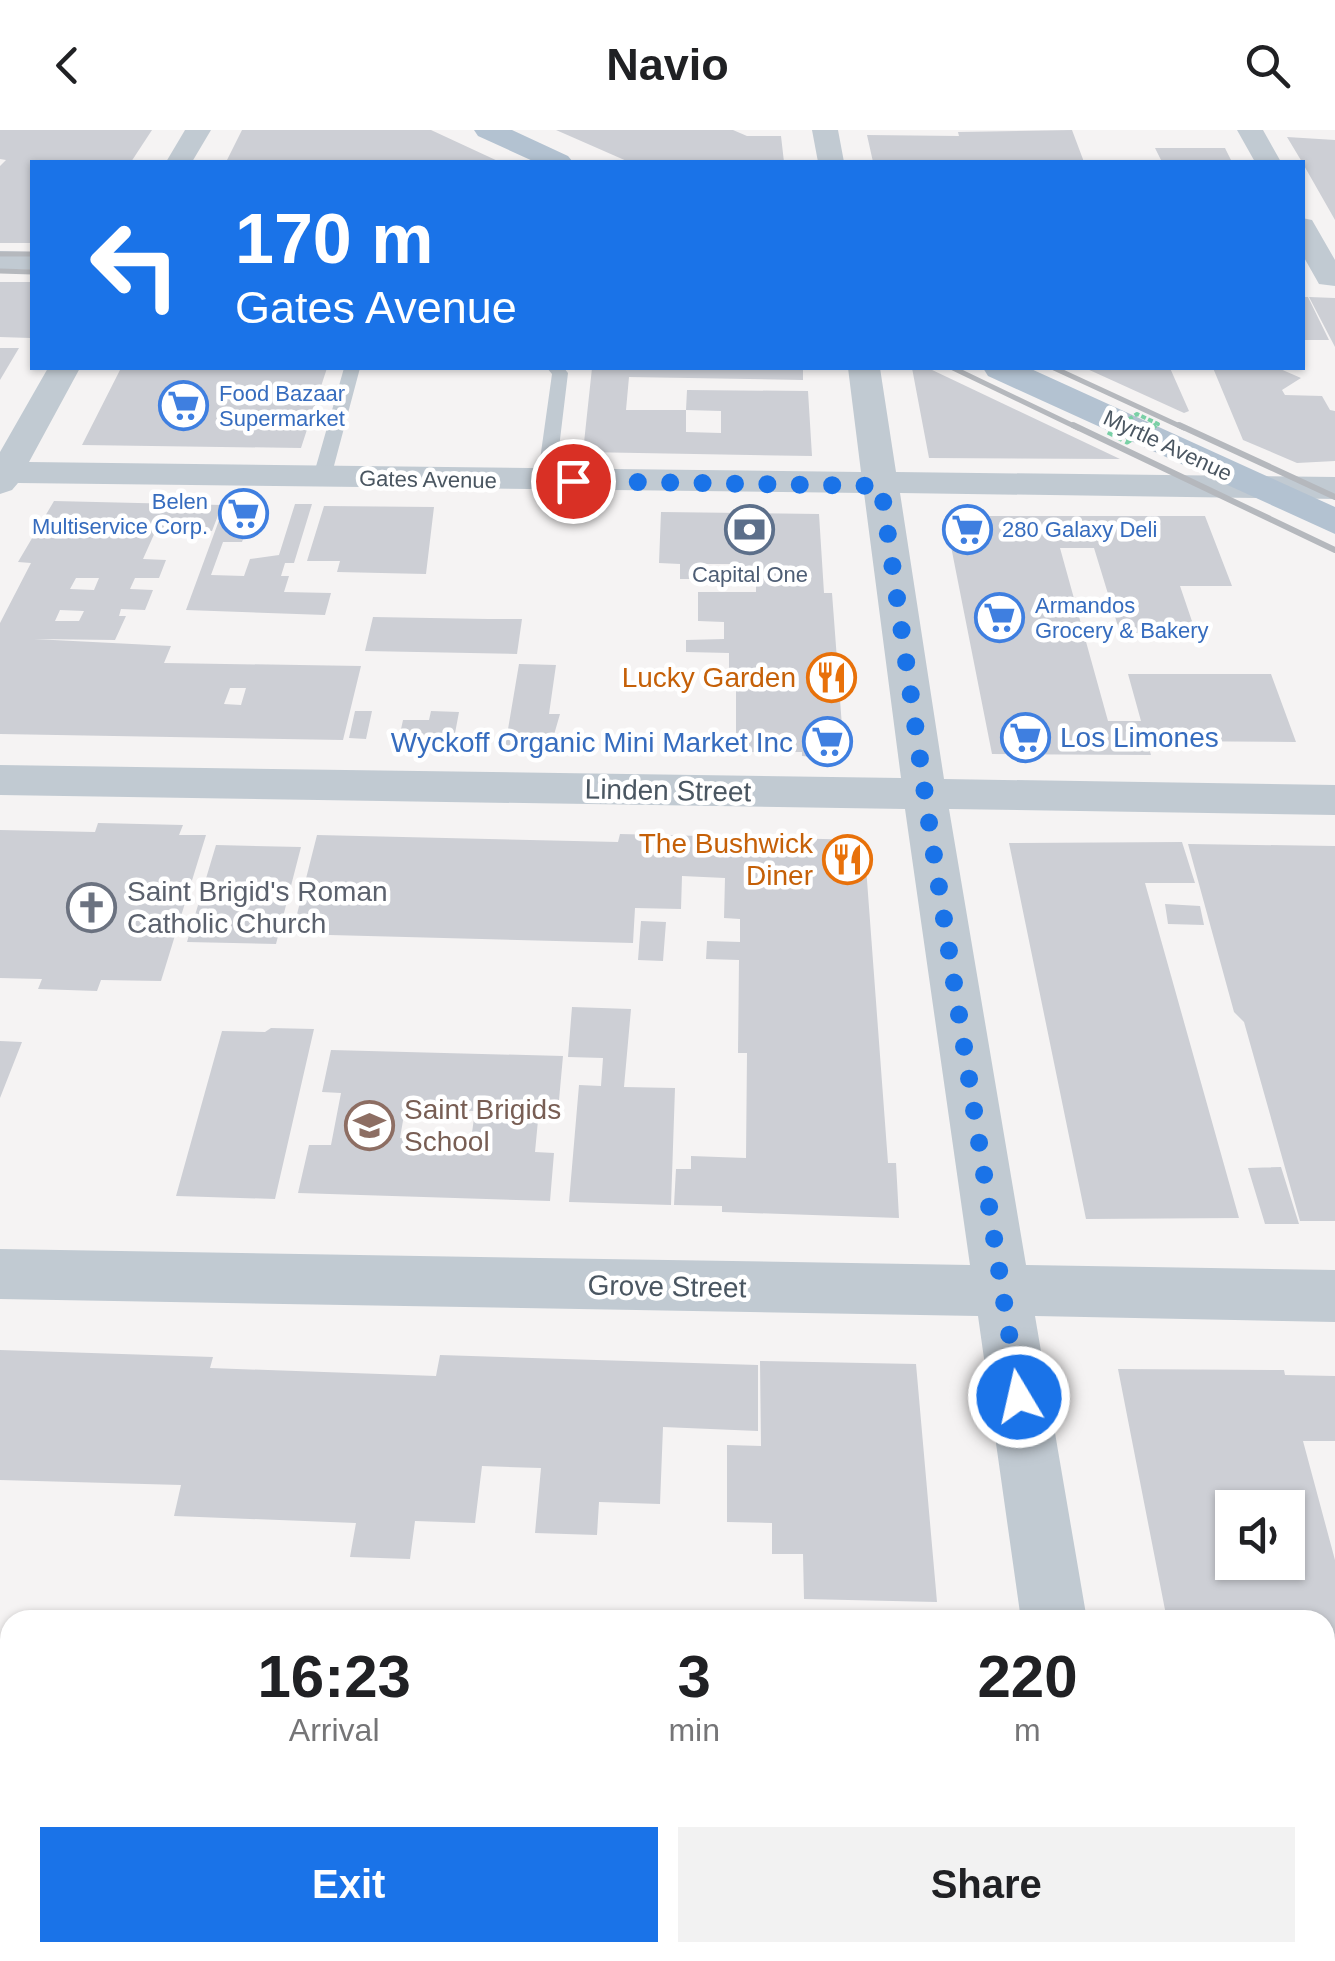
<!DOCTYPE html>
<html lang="en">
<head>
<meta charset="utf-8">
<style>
  body { margin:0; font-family:Helvetica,sans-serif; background:#f2f2f2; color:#202124; height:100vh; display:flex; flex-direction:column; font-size:38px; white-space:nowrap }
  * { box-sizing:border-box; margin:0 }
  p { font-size:32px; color:#757577 }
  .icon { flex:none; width:55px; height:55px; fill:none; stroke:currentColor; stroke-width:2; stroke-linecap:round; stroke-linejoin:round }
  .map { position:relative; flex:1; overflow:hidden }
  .sheet { position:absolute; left:0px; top:1480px; width:1335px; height:352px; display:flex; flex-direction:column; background:#fff; border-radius:30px 30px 0 0; box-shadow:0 2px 8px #0004 }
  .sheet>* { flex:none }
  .hud { position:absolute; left:30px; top:30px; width:1275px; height:210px; border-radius:0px; box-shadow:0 2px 8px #0004; background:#1a73e8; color:#fff; overflow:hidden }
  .controls { position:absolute; left:1215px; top:1360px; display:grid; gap:20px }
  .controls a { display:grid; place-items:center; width:90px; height:90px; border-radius:0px; background:#fff; box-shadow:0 2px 8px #0004; font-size:50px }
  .pin { position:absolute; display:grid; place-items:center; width:85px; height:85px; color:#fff; margin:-42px; border:5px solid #fff; border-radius:50%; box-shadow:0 2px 10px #0007 }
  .me { position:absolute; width:110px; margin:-55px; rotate:351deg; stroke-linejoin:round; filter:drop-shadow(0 0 8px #0008) }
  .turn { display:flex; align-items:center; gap:35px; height:210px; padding:0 40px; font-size:45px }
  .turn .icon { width:130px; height:130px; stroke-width:2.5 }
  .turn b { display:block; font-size:70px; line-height:85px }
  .eta { display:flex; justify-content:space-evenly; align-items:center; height:170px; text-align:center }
  .eta b { font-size:60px; font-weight:800; line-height:70px }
  .cta { display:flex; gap:20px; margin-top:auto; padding:20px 40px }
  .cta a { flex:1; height:115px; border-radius:0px; background:#1a73e8; color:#fff; font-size:40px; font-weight:800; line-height:115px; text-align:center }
  .cta a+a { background:#f2f2f2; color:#202124 }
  header { display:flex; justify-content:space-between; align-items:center; height:130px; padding:0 40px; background:#fff; font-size:45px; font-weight:800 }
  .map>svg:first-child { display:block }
  .building { fill:#cdcfd5; fill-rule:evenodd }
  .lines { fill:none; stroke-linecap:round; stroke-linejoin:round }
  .lane { fill:#c1cad2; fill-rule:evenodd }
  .street { fill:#c1cad2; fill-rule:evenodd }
  .primary { fill:#b3c2d1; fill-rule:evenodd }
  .rail-far1 { stroke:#b5b8bd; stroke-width:5 }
  .rail { stroke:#b5b8bd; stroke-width:6 }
  .path-bridge-far1 { stroke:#7ad0a6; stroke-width:4; stroke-dasharray:5 2.5; stroke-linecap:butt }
  .path-bridge { stroke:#7ad0a6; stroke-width:5; stroke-dasharray:6 4; stroke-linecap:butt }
  .route { stroke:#1a73e8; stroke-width:18; stroke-dasharray:0 32.4 }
  .labels { text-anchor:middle; stroke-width:9; stroke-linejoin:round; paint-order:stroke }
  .far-shop-label { font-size:22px; fill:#366cbe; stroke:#fff; text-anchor:start }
  .far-street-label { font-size:22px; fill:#4a5661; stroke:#fff }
  .far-service-label { font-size:22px; fill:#4e5e75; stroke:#fff }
  .food-label { font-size:28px; fill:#c56008; stroke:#fff; text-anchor:end }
  .shop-label { font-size:28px; fill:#366cbe; stroke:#fff; text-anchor:start }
  .street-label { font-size:28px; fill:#4a5661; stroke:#fff }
  .worship-label { font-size:28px; fill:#5b616d; stroke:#fff; text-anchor:start }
  .education-label { font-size:28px; fill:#785e54; stroke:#fff; text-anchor:start }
</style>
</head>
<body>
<header><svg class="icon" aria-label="back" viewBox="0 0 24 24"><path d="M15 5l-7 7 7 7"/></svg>Navio<svg class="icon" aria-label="search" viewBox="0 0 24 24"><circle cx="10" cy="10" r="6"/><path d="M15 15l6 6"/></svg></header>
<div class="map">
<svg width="1335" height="1831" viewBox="0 0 1335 1831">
  <rect width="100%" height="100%" fill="#f5f3f3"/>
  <path class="building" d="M0 0H152L131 32H32V113H0V36L6 30 0 29Z
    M242 0H431L500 32H226Z
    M556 0H733L747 6H781L784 32H629Z
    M1072 0 1084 32H873L867 5 959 6 958 2Z
    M1287 7 1335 10V90L1302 32Z
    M1155 18H1225L1232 32H1162Z
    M0 152H32L30 208 0 207Z
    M1302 167H1308L1329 210H1302Z
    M1309 167 1335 168V217Z
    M0 218H19L0 250Z
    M121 238H327L301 318 82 315Z
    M592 238H803V250L629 247 626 280H686V302L721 303V281L686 280 687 260 808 261 812 326 583 322Z
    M912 238H928L1120 329 929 328Z
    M1085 238H1170L1189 281 1184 283Z
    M1213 238H1278L1301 248 1282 260 1285 265 1322 266 1330 280 1335 281V331L1297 333 1243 310Z
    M54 371 222 375 212 401 156 400 143 429 166 430 159 448H135L130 459 153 460 145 480 121 479 119 486H126L115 510 34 509 171 516 164 533 361 536 343 610 0 604V493L31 433 18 432ZM76 448H99L94 460 70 459ZM60 480 84 481 79 491H55ZM230 558H246L241 575 224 574Z
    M225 374 255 375 242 412H223L211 445 244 446 250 429 279 425 295 374H312L294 433H285L281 446H289L284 462 331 463 325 485 186 480Z
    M324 376 434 377 426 444 337 442 340 431H307Z
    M661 382 819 384 824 463H832L844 623H814V627L802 626V622H736V554H729V523L686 522V510L724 509V492L698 491V462H756V451H727L731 434H698V449H680V434L659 433Z
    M945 386H1205L1232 456H1180L1196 503H1120L1094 418H1060L1108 591H1141L1128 544H1271L1296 612 1147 611 1151 625 992 624Z
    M373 487 488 489H522L517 524 365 521Z
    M519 534 556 535 549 584H560L549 622 505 617Z
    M355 581H372L366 609 349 608Z
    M431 581 459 582 453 614 398 613 403 590H429Z
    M98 693 183 695 179 705H206L161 851 101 850 97 861 38 859 42 849 0 848V700L95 702Z
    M620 704 864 710 888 1033H896L899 1088 722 1082V1076L674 1075 676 1039H691V1026L746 1028 747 923H738L739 830 706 829 707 811 740 812V789L724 788 725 748 682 746 681 779 635 778 633 813 292 804 317 705 618 712Z
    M1182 712 1195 753H1145L1239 1088 1086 1089 1009 713Z
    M1188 714 1335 716V1091H1300L1244 892 1234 882Z
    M216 715 301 717 276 814 187 812Z
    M1165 774 1200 776 1204 795 1168 794Z
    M641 791 666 792 663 831 638 830Z
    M572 877 631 879 624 957 675 958 671 1075 569 1072 579 955 601 956 603 928 568 927Z
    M271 898 314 899 275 1069 176 1066 222 901 265 902Z
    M0 911 22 912 0 968Z
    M331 920 563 926 559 970 540 969 535 1022 554 1023 550 1071 298 1063 309 1015H331L341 963 322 962ZM405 979 475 981 471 1010 400 1008Z
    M1281 1037 1299 1094H1265L1248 1038Z
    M0 1220 213 1227 210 1238 436 1246 440 1225 758 1235V1301L663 1297 660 1374 599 1372 597 1405 535 1403 541 1338 482 1336 475 1393 415 1391 410 1429 350 1427 356 1393 174 1386 181 1355 0 1350Z
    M760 1231 916 1234 937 1472 804 1469 803 1424H772V1393L727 1392V1315L761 1316Z
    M1118 1239 1284 1240 1285 1245 1335 1246V1311H1303L1335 1430V1831H1235L1234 1822H1325V1490H1167ZM1232 1378H1288V1432H1232Z
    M0 1640H10V1822H282L280 1831H0Z
    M294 1822H342L341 1831H293Z
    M428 1822H661V1831H427Z
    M677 1822H740V1831H677Z
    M768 1822H983L984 1831H768Z"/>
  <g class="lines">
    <path class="lane" d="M344 238H360L331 347 322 352 313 347Z
      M547 238H564L568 243 555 351 546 356 537 351 552 244Z"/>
    <path class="street" d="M185 0H211L192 32H166Z
      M812 0H838L844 32H818Z
      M1237 0H1263L1281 32H1255Z
      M1302 88 1312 90 1335 130V156L1319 154 1302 124Z
      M0 121 32 122V140L0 139Z
      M48 238H80L29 332 861 342 848 238H880L896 342 1335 347V369L900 363 944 649 1335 655V685L949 679 1026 1135 1335 1140V1192L1035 1186 1087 1490H1021L978 1186 0 1169V1119L970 1135 905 679 0 665V635L901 648 864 363 18 353 12 360 0 364V322Z
      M1068 1822H1142L1143 1831H1069Z"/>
    <path class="primary" d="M474 0H512L568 26 573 32H535L478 6Z
      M983 238H1029L1335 377V404L988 246Z"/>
    <path class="rail-far1" d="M0 124H32
      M0 141 32 142
      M953 238 1078 298
      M1054 238 1184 298"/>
    <path class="rail" d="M1073 295 1335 420
      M1179 295 1335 367"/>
    <path class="path-bridge-far1" d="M1116 298 1137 284 1158 294 1152 298"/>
    <path class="path-bridge" d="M1112 300 1119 295
      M1108 302 1127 312 1156 295"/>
  </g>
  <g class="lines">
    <path class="route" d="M573 351 881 356 931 706 1019 1267"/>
  </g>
  <defs>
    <symbol id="supermarket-ring" viewBox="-11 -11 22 22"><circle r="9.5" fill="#fff" stroke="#3f7fe0" stroke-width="1.5"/><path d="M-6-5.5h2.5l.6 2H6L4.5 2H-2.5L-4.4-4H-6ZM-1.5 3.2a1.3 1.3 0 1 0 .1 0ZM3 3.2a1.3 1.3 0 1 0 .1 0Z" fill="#3f7fe0"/></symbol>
    <symbol id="bank-ring" viewBox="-11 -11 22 22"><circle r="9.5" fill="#fff" stroke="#5c6f8a" stroke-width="1.5"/><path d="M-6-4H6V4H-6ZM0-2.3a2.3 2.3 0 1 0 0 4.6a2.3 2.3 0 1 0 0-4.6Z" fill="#5c6f8a"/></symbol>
    <symbol id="restaurant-ring" viewBox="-11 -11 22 22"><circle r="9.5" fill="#fff" stroke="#e8710a" stroke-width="1.5"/><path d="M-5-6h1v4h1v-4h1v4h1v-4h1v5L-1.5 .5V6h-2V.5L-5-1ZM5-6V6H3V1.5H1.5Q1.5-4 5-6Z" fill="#e8710a"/></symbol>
    <symbol id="church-ring" viewBox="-11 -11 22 22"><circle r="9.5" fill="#fff" stroke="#6b7280" stroke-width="1.5"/><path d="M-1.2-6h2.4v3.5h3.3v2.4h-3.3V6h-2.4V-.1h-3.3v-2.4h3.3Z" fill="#6b7280"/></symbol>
    <symbol id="school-ring" viewBox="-11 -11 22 22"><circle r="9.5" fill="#fff" stroke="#8d6e63" stroke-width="1.5"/><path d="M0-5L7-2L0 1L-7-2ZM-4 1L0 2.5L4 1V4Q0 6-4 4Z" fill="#8d6e63"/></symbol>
  </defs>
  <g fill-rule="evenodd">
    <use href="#supermarket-ring" x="156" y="248" width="55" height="55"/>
    <use href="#supermarket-ring" x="216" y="356" width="55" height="55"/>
    <use href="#supermarket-ring" x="940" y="372" width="55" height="55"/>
    <use href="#bank-ring" x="722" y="372" width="55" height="55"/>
    <use href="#supermarket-ring" x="972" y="460" width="55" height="55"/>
    <use href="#restaurant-ring" x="804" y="520" width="55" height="55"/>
    <use href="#supermarket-ring" x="998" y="580" width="55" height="55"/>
    <use href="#supermarket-ring" x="800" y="584" width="55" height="55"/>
    <use href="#restaurant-ring" x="820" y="702" width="55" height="55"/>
    <use href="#church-ring" x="64" y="750" width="55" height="55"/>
    <use href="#school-ring" x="342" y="968" width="55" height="55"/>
  </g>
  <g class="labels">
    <g class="far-shop-label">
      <text x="219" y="271">Food Bazaar<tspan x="219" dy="25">Supermarket</tspan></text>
      <text x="208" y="379" text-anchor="end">Belen<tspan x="208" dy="25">Multiservice Corp.</tspan></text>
      <text x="1002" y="407">280 Galaxy Deli</text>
      <text x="1035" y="483">Armandos<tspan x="1035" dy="25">Grocery &amp; Bakery</tspan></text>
    </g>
    <g class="far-street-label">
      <text transform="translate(1168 315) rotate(25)" y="8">Myrtle Avenue</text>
      <text transform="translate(428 349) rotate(1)" y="8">Gates Avenue</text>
    </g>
    <g class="far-service-label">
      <text x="750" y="452">Capital One</text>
    </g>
    <g class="food-label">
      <text x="796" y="557">Lucky Garden</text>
      <text x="813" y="723">The Bushwick<tspan x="813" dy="32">Diner</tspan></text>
    </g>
    <g class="shop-label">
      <text x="1060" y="617">Los Limones</text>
      <text x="793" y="622" text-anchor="end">Wyckoff Organic Mini Market Inc</text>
    </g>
    <g class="street-label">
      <text transform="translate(668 660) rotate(1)" y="10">Linden Street</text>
      <text transform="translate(667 1156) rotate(1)" y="10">Grove Street</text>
    </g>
    <g class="worship-label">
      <text x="127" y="771">Saint Brigid's Roman<tspan x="127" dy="32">Catholic Church</tspan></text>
    </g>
    <g class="education-label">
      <text x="404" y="989">Saint Brigids<tspan x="404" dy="32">School</tspan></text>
    </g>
  </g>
</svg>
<div class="controls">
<a><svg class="icon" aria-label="sound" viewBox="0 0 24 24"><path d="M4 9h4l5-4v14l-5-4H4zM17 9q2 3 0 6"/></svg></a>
</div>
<div class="pin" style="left:573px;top:351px;background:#d93025"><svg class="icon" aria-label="arrive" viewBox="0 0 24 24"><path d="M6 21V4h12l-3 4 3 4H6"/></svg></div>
<svg class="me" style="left:1019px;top:1267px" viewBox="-20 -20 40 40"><circle r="17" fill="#1a73e8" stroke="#fff" stroke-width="3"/><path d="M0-11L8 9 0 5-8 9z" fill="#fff"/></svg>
<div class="hud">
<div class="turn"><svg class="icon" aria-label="left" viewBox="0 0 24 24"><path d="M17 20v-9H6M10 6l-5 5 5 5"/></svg><div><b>170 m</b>Gates Avenue</div></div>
</div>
<section class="sheet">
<div class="eta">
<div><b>16:23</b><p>Arrival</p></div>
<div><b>3</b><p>min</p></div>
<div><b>220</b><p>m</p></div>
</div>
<div class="cta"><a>Exit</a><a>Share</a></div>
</section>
</div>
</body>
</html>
